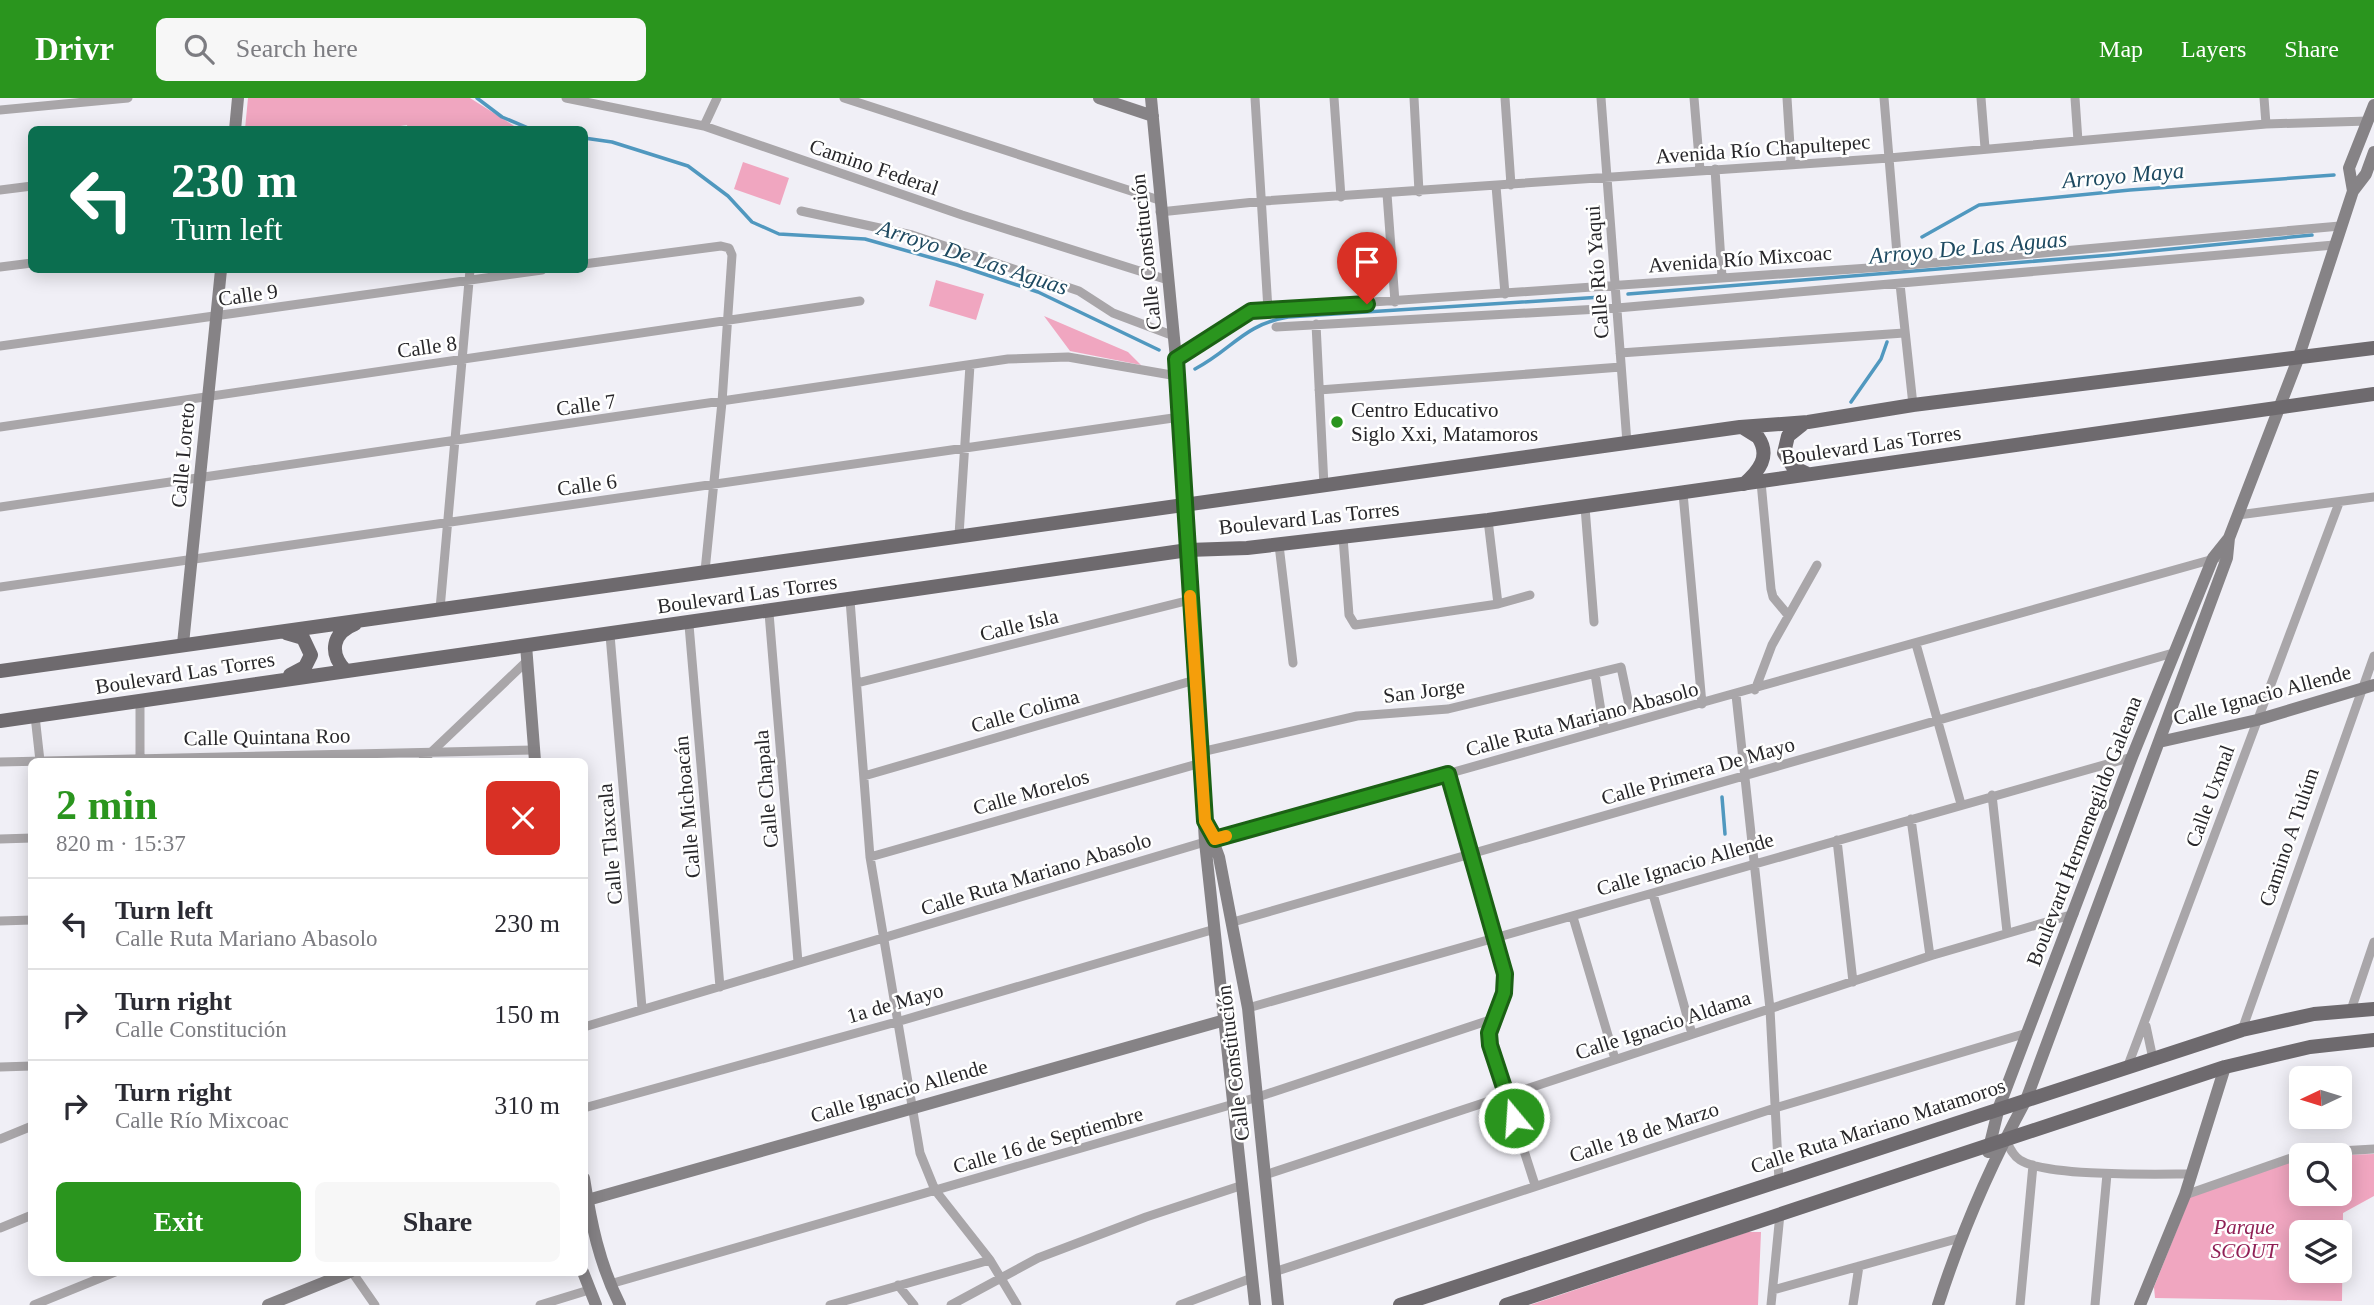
<!DOCTYPE html>
<html lang="en">
<head>
<meta charset="utf-8">
<style>
  body { margin:0; font-family:"Times New Roman",serif; background:#f7f7f7; color:#2b2b33; height:100vh; display:flex; flex-direction:column; font-size:26px; white-space:nowrap }
  * { box-sizing:border-box; margin:0 }
  p { font-size:23px; color:#7c7c81 }
  .icon { flex:none; width:38px; height:38px; fill:none; stroke:currentColor; stroke-width:2; stroke-linecap:round; stroke-linejoin:round }
  .map { position:relative; flex:1; overflow:hidden }
  .sheet { position:absolute; left:28px; top:660px; width:560px; height:518px; display:flex; flex-direction:column; background:#fff; border-radius:10px; box-shadow:0 4px 18px #0003 }
  .sheet>* { flex:none }
  .guide { position:absolute; left:28px; top:28px; width:560px; height:147px; border-radius:10px; box-shadow:0 4px 18px #0003; background:#0b6e4f; color:#fff; overflow:hidden }
  .needle { width:46px; rotate:266deg }
  .tools { position:absolute; left:2289px; top:968px; display:grid; gap:14px }
  .tools a { display:grid; place-items:center; width:63px; height:63px; border-radius:10px; background:#fff; box-shadow:0 4px 18px #0003; font-size:35px }
  .pin { position:absolute; display:grid; place-items:center; width:60px; height:60px; color:#fff; margin:-72px -30px; border-radius:50% 50% 50% 0; rotate:-45deg; box-shadow:0 0 7px #0007 }
  .pin .icon { rotate:45deg }
  .me { position:absolute; width:77px; margin:-38px; rotate:342deg; stroke-linejoin:round; filter:drop-shadow(0 0 5px #0008) }
  .turn { display:flex; align-items:center; gap:24px; height:147px; padding:0 28px; font-size:32px }
  .turn .icon { width:91px; height:91px; stroke-width:2.5 }
  .turn b { display:block; font-size:49px; line-height:60px }
  .round { display:grid; place-items:center; flex:none; width:74px; height:74px; border-radius:10px; background:#f7f7f7 }
  .head { display:flex; align-items:center; justify-content:space-between; height:119px; padding:0 28px }
  h1 { font-size:42px; font-weight:800; line-height:52px; color:#2a951e }
  .cta { display:flex; gap:14px; margin-top:auto; padding:14px 28px }
  .cta a { flex:1; height:80px; border-radius:10px; background:#2a951e; color:#fff; font-size:28px; font-weight:800; line-height:80px; text-align:center }
  .cta a+a { background:#f7f7f7; color:#2b2b33 }
  ul { padding:0; list-style:none }
  li { display:flex; align-items:center; gap:21px; height:91px; padding:0 28px; border-top:2px solid #e1e1e2 }
  li div { flex:1 }
  li b { display:block; font-size:26px }
  li em { font-style:normal }
  header { display:flex; align-items:center; gap:42px; box-sizing:border-box; height:98px; padding:0 35px; background:#2a951e; color:#fff }
  header strong { font-size:33px }
  nav { display:flex; gap:38px; margin-inline-start:auto; font-size:24px }
  .search { width:490px; height:63px; background:#f7f7f7; display:flex; align-items:center; gap:18px; box-sizing:border-box; padding:0 24px; border-radius:10px; color:#7c7c81; font-size:26px }
  .map>svg:first-child { display:block }
  .green { fill:#f0a6c0; fill-rule:evenodd }
  .lines { fill:none; stroke-linecap:round; stroke-linejoin:round }
  .stream { stroke:#5098bf; stroke-width:3.5 }
  .street { stroke:#a9a6a9; stroke-width:9 }
  .secondary { stroke:#868386; stroke-width:12 }
  .primary { stroke:#6e6a6e; stroke-width:14 }
  .route-casing { stroke:#1b6114; stroke-width:18 }
  .route { stroke:#2a951e; stroke-width:12 }
  .slow { stroke:#f59e0b; stroke-width:12 }
  .poi-dot { fill:#2a951e; stroke:#fff; stroke-width:2.5 }
  .labels { text-anchor:middle; stroke-width:5; stroke-linejoin:round; paint-order:stroke }
  .street-label { font-size:21px; fill:#28272a; stroke:#fff }
  .poi-label { font-size:21px; fill:#28272a; stroke:#fff; text-anchor:start }
  .park-label { font-size:21px; font-style:italic; fill:#902156; stroke:#fff }
  .water-label { font-size:23px; font-style:italic; fill:#1e4a61; stroke:#fff }
</style>
</head>
<body>
<header>
<strong>Drivr</strong>
<div class="search"><svg class="icon" aria-label="search" viewBox="0 0 24 24"><circle cx="10" cy="10" r="6"/><path d="M15 15l6 6"/></svg>Search here</div>
<nav><a>Map</a><a>Layers</a><a>Share</a></nav>
</header>
<div class="map">
<svg width="2374" height="1207" viewBox="0 0 2374 1207">
  <rect width="100%" height="100%" fill="#f0eff6"/>
  <path class="green" d="M248 0H470L519 31 408 32 407 27 373 32 245 31Z
    M743 64 789 80 780 107 734 91Z
    M936 182 984 196 976 222 929 208Z
    M1044 218 1128 254 1141 267 1070 253Z
    M2374 1056V1098L2343 1115 2342 1203 2155 1200 2154 1189 2190 1099 2301 1060V1096H2340V1057ZM2301 1134H2340V1172H2301Z
    M1748 1134H1761L1758 1207H1530Z"/>
  <g class="lines">
    <path class="stream" d="M477 0 502 19 533 32
      M584 40 612 44 688 68 728 98 752 124 779 136 865 141 957 167 1038 194 1159 252
      M1922 139 1979 107 2130 92 2334 77
      M1628 196 2111 157 2312 137
      M1195 271C1233 251 1243 227 1288 219L1602 199
      M1851 304 1881 261 1887 244
      M1722 699 1725 736"/>
    <path class="street" d="M566 0 704 28 962 117 1168 182
      M844 0 1159 102
      M1255 0 1268 212
      M1334 0 1341 99
      M1414 0 1419 94
      M1505 0 1511 87
      M1601 0 1627 345
      M1694 0 1700 72
      M1787 0 1791 64
      M1884 0 1898 168
      M1981 0 1985 50
      M2075 0 2078 43
      M2264 0 2266 26
      M0 12 128 0
      M704 28 717 0
      M1715 71 1722 179
      M1496 88 1505 196
      M0 92 32 88
      M1387 96 1395 204
      M801 113 912 137 1079 193 1113 215 1174 238
      M1160 114 1264 103 1889 60 2266 26 2368 23
      M584 166 721 148 729 150 732 157 722 304 705 473
      M0 169 32 165
      M1900 186 1913 307
      M1316 226 1324 388
      M1276 229 1617 210 2334 147
      M0 248 542 172
      M1620 255 1904 235
      M1176 261 1247 215 1257 212 1898 168 2340 128
      M1319 292 1621 269
      M0 329 860 203
      M1761 384 1771 491 1773 499 1788 517
      M1683 395 1702 606
      M0 409 1008 261 1068 259 1177 278
      M1585 409 1594 524
      M2238 417 2374 399
      M1488 422 1498 506
      M959 437 970 267
      M1343 439 1349 517 1355 527 1498 506 1530 497
      M1279 447 1293 565
      M0 489 1180 319
      M850 502 870 759 920 1055 935 1092 990 1162 1017 1207
      M440 511 470 172
      M769 515 798 864
      M689 527 720 889
      M610 537 642 910
      M1916 546 1961 706
      M1595 576 1604 631
      M857 585 1190 502
      M1755 592 1772 547 1817 467
      M1736 597 1770 911 1779 1083
      M35 618 40 663
      M1201 654 1357 618 1448 611 1621 569 1629 607
      M140 663V604
      M422 663 527 563
      M0 664 534 652
      M1448 676 1505 876 1504 895 1489 935 1490 947 1535 1087
      M864 678 1195 582
      M1992 697 2007 834
      M1911 721 1930 858
      M0 741 32 740
      M1837 742 1853 884
      M870 759 1201 665
      M1653 796 1692 936
      M1573 819 1615 961
      M0 823 32 822
      M1233 824 2173 555
      M1248 910 2132 659
      M2351 912 2374 844
      M2146 928 2153 961
      M584 929 1215 741 2217 460
      M2242 932 2374 558
      M0 969 32 968
      M2127 970 2339 405
      M584 1010 900 923 1215 831
      M2005 1040C2009 1048 2012 1057 2020 1062 2047 1079 2156 1076 2191 1076
      M0 1041 32 1028
      M1265 1077 1930 858 2074 816
      M2185 1097 2305 1055 2374 1051
      M0 1130 32 1117
      M352 1174 375 1207
      M1274 1174 1775 1010 2027 935
      M610 1186 1258 999 1493 921
      M898 1187 914 1207
      M1773 1192 1960 1140
      M34 1207 115 1174
      M540 1207 589 1192
      M830 1207 990 1162
      M951 1207 1038 1160 1146 1119 1243 1087
      M1180 1207 1252 1180
      M1771 1207 1780 1116
      M1853 1207 1859 1168
      M2020 1207 2033 1067
      M2095 1207 2107 1076"/>
    <path class="secondary" d="M1099 0 1153 18
      M1151 0 1176 261 1205 744 1255 1207
      M235 32 238 0
      M2353 93 2349 70 2374 7
      M183 546 221 172
      M526 547 535 663
      M2159 644 2257 622 2374 587
      M1206 724 1219 759 1248 910 1278 1207
      M1988 1054 1999 1009 2132 659 2213 460 2229 440
      M584 1080C591 1125 599 1165 620 1207
      M584 1103 1225 922
      M583 1174 596 1207
      M268 1207 350 1174
      M1938 1207C1961 1135 1990 1068 2026 1002L2227 460 2229 440 2298 261 2353 93 2366 76 2374 54
      M2140 1207 2185 1097 2225 969"/>
    <path class="primary" d="M1803 326 1788 338 1784 355 1793 369 1808 376
      M1742 329 1758 339C1771 358 1759 373 1744 386
      M286 535 303 540 311 557 305 569 290 577
      M345 572C329 555 332 535 355 526
      M0 573 1740 329 1808 324 1913 307 2374 250
      M0 623C396 568 792 511 1188 452L1247 450 1488 422 2374 296
      M1400 1207 2242 932 2314 916 2374 911
      M1506 1207 2225 969 2310 949 2374 942"/>
  </g>
  <g class="lines">
    <defs>
      <path id="route" d="M1367 206 1251 213 1176 261 1205 723 1215 741 1448 676 1505 876 1504 895 1489 935 1490 947 1514 1020"/>
    </defs>
    <use href="#route" class="route-casing"/>
    <use href="#route" class="route"/>
    <path class="slow" d="M1190 498 1205 723 1215 741 1226 738"/>
  </g>
  <circle class="poi-dot" cx="1337" cy="324" r="7"/>
  <g class="labels">
    <g class="street-label">
      <text transform="translate(1763 51) rotate(-4)" y="7">Avenida Río Chapultepec</text>
      <text transform="translate(874 69) rotate(19)" y="7">Camino Federal</text>
      <text transform="translate(1146 154) rotate(-96)" y="7">Calle Constitución</text>
      <text transform="translate(1740 161) rotate(-4)" y="7">Avenida Río Mixcoac</text>
      <text transform="translate(1597 174) rotate(-94)" y="7">Calle Río Yaqui</text>
      <text transform="translate(248 197) rotate(-8)" y="7">Calle 9</text>
      <text transform="translate(427 249) rotate(-8)" y="7">Calle 8</text>
      <text transform="translate(586 307) rotate(-8)" y="7">Calle 7</text>
      <text transform="translate(1871 347) rotate(-8)" y="7">Boulevard Las Torres</text>
      <text transform="translate(183 357) rotate(-85)" y="7">Calle Loreto</text>
      <text transform="translate(587 387) rotate(-8)" y="7">Calle 6</text>
      <text transform="translate(1309 420) rotate(-6)" y="7">Boulevard Las Torres</text>
      <text transform="translate(747 496) rotate(-8)" y="7">Boulevard Las Torres</text>
      <text transform="translate(1019 527) rotate(-14)" y="7">Calle Isla</text>
      <text transform="translate(185 575) rotate(-9)" y="7">Boulevard Las Torres</text>
      <text transform="translate(1424 593) rotate(-7)" y="7">San Jorge</text>
      <text transform="translate(2262 597) rotate(-15)" y="7">Calle Ignacio Allende</text>
      <text transform="translate(1025 613) rotate(-16)" y="7">Calle Colima</text>
      <text transform="translate(1582 621) rotate(-15)" y="7">Calle Ruta Mariano Abasolo</text>
      <text transform="translate(267 639) rotate(-1)" y="7">Calle Quintana Roo</text>
      <text transform="translate(1698 673) rotate(-16)" y="7">Calle Primera De Mayo</text>
      <text transform="translate(766 691) rotate(-95)" y="7">Calle Chapala</text>
      <text transform="translate(1031 694) rotate(-16)" y="7">Calle Morelos</text>
      <text transform="translate(2210 698) rotate(-70)" y="7">Calle Uxmal</text>
      <text transform="translate(687 709) rotate(-95)" y="7">Calle Michoacán</text>
      <text transform="translate(2084 733) rotate(-69)" y="7">Boulevard Hermenegildo Galeana</text>
      <text transform="translate(2289 739) rotate(-71)" y="7">Camino A Tulúm</text>
      <text transform="translate(610 746) rotate(-95)" y="7">Calle Tlaxcala</text>
      <text transform="translate(1685 766) rotate(-16)" y="7">Calle Ignacio Allende</text>
      <text transform="translate(1036 776) rotate(-17)" y="7">Calle Ruta Mariano Abasolo</text>
      <text transform="translate(895 905) rotate(-16)" y="7">1a de Mayo</text>
      <text transform="translate(1663 927) rotate(-18)" y="7">Calle Ignacio Aldama</text>
      <text transform="translate(1233 965) rotate(-97)" y="7">Calle Constitución</text>
      <text transform="translate(899 993) rotate(-16)" y="7">Calle Ignacio Allende</text>
      <text transform="translate(1878 1028) rotate(-18)" y="7">Calle Ruta Mariano Matamoros</text>
      <text transform="translate(1644 1034) rotate(-18)" y="7">Calle 18 de Marzo</text>
      <text transform="translate(1048 1042) rotate(-16)" y="7">Calle 16 de Septiembre</text>
    </g>
    <g class="poi-label">
      <text x="1351" y="319">Centro Educativo<tspan x="1351" dy="24">Siglo Xxi, Matamoros</tspan></text>
    </g>
    <g class="park-label">
      <text x="2244" y="1136">Parque<tspan x="2244" dy="24">SCOUT</tspan></text>
    </g>
    <g class="water-label">
      <text transform="translate(2123 77) rotate(-5)" y="8">Arroyo Maya</text>
      <text transform="translate(1968 149) rotate(-5)" y="8">Arroyo De Las Aguas</text>
      <text transform="translate(973 159) rotate(18)" y="8">Arroyo De Las Aguas</text>
    </g>
  </g>
</svg>
<div class="tools">
<a><svg class="needle" viewBox="-14 -14 28 28"><path d="M0-13l5 13h-10z" fill="#e53935"/><path d="M0 13l5-13h-10z" fill="#7c7c81"/></svg></a>
<a><svg class="icon" aria-label="search" viewBox="0 0 24 24"><circle cx="10" cy="10" r="6"/><path d="M15 15l6 6"/></svg></a>
<a><svg class="icon" aria-label="layers" viewBox="0 0 24 24"><path d="M12 4l9 5-9 5-9-5zM3 14l9 5 9-5"/></svg></a>
</div>
<div class="pin" style="left:1367px;top:206px;background:#d93025"><svg class="icon" aria-label="arrive" viewBox="0 0 24 24"><path d="M6 21V4h12l-3 4 3 4H6"/></svg></div>
<svg class="me" style="left:1514px;top:1020px" viewBox="-20 -20 40 40"><circle r="17" fill="#2a951e" stroke="#fff" stroke-width="3"/><path d="M0-11L8 9 0 5-8 9z" fill="#fff"/></svg>
<div class="guide">
<div class="turn"><svg class="icon" aria-label="left" viewBox="0 0 24 24"><path d="M17 20v-9H6M10 6l-5 5 5 5"/></svg><div><b>230 m</b>Turn left</div></div>
</div>
<section class="sheet">
<div class="head"><div><h1>2 min</h1><p>820 m · 15:37</p></div><a class="round" style="background:#d93025;color:#fff"><svg class="icon" aria-label="close" viewBox="0 0 24 24"><path d="M6 6l12 12M18 6L6 18"/></svg></a></div>
<ul>
<li><svg class="icon" aria-label="left" viewBox="0 0 24 24"><path d="M17 20v-9H6M10 6l-5 5 5 5"/></svg><div><b>Turn left</b><p>Calle Ruta Mariano Abasolo</p></div><em>230 m</em></li>
<li><svg class="icon" aria-label="right" viewBox="0 0 24 24"><path d="M7 20v-9h11M14 6l5 5-5 5"/></svg><div><b>Turn right</b><p>Calle Constitución</p></div><em>150 m</em></li>
<li><svg class="icon" aria-label="right" viewBox="0 0 24 24"><path d="M7 20v-9h11M14 6l5 5-5 5"/></svg><div><b>Turn right</b><p>Calle Río Mixcoac</p></div><em>310 m</em></li>
</ul>
<div class="cta"><a>Exit</a><a>Share</a></div>
</section>
</div>
</body>
</html>
